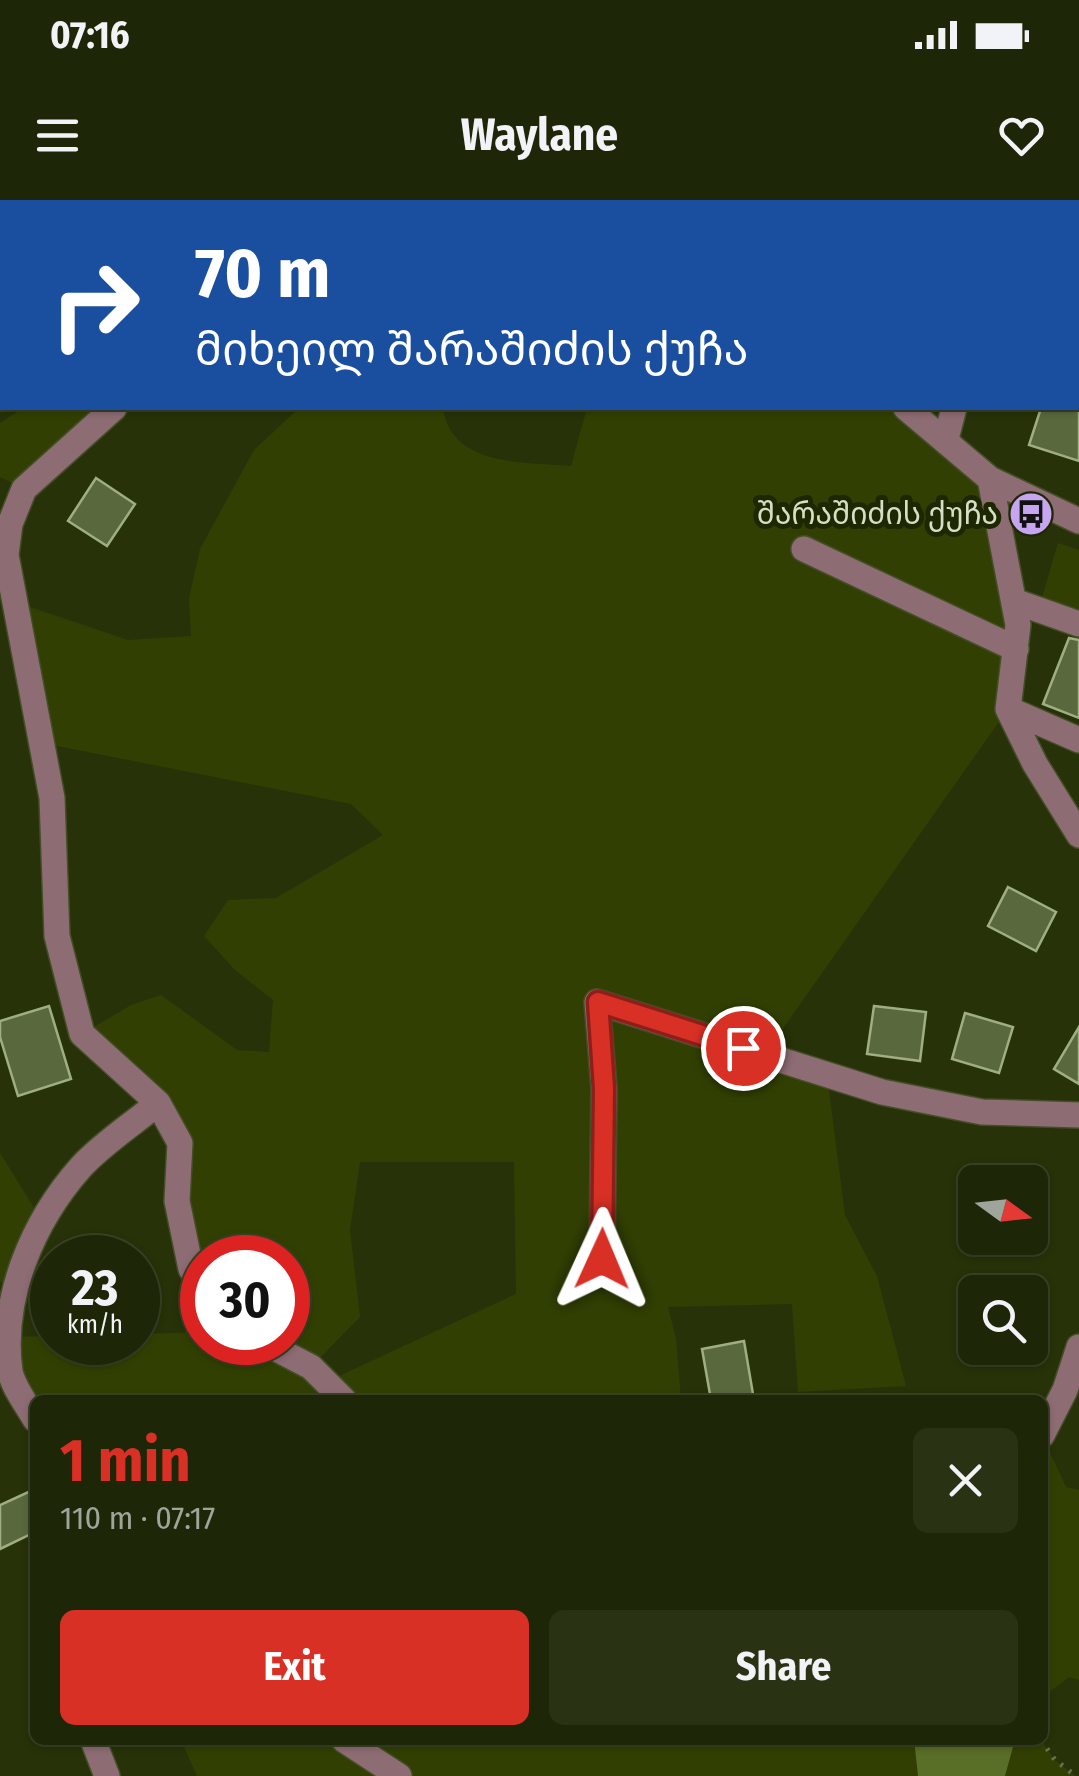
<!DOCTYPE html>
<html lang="en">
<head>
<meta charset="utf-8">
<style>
  body { margin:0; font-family:"Fira Sans Condensed","Noto Sans Georgian",sans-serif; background:#2a3214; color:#f1f3f6; height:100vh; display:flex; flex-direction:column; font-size:38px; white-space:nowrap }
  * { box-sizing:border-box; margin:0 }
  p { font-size:32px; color:#a0a59b }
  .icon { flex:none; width:55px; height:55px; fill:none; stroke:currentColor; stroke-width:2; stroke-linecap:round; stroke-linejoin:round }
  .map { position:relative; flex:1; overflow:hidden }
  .sheet { position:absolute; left:30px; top:1195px; width:1018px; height:350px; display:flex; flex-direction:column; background:#1d2606; border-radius:15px; box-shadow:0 2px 8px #0004,0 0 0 2px #3b4328 }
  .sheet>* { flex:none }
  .guide { position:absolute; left:0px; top:0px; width:1080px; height:210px; box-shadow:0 2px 8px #0004,0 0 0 2px #3b4328; background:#1a4fa0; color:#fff; overflow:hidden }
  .needle { width:65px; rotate:105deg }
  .controls { position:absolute; left:958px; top:965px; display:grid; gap:20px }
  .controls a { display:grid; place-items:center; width:90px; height:90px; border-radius:15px; background:#1d2606; box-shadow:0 2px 8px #0004,0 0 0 2px #3b4328; font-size:50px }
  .speed { position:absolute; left:30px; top:1035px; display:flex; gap:20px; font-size:50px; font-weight:700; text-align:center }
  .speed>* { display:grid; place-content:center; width:130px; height:130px; border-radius:50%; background:#1d2606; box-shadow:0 2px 8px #0004,0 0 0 2px #3b4328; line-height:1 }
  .speed small { font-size:25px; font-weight:400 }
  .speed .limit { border:15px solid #d22; background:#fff; color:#111 }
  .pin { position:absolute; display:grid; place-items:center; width:85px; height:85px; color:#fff; margin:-42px; border:5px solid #fff; border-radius:50%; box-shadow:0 2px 10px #0007 }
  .me { position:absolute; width:110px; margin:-55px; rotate:1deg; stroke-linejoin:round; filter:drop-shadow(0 0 8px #0008) }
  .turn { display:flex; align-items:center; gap:35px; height:210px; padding:0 30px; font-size:45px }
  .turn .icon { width:130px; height:130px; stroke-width:2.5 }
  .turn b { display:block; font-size:70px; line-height:85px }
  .round { display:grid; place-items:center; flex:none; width:105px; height:105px; border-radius:15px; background:#2a3214 }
  .summary { display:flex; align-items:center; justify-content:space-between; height:170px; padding:0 30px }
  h1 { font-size:60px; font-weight:700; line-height:75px; color:#d93025 }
  .primary-button { display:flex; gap:20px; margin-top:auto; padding:20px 30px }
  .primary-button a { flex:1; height:115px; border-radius:15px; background:#d93025; color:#fff; font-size:40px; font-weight:700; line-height:115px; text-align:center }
  .primary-button a+a { background:#2a3214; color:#f1f3f6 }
  .status { display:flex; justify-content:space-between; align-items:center; height:70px; padding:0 50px; background:#1d2606; direction:ltr }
  .status svg { height:28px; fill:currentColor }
  header { display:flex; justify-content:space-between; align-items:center; height:130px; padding:0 30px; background:#1d2606; font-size:45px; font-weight:700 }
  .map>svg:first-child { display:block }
  .green { fill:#314002; fill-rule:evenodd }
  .forest { fill:#596e26 }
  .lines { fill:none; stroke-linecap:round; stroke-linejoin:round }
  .stream { stroke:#513570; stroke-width:8 }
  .building { fill:#5a683e; stroke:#9faf82; stroke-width:2.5 }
  .minor-casing { stroke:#434e27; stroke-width:28 }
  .path { stroke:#68724f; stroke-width:5; stroke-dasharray:2.5 8; stroke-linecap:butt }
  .minor { stroke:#8e6c74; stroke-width:25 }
  .route-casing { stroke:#8d1f18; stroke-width:25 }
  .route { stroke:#d93025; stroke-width:18 }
  .labels { text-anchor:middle; stroke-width:10; stroke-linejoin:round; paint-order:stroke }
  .poi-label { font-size:30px; fill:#d5dec7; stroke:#1d2800; text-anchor:end }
</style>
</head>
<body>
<div class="status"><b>07:16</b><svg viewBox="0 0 49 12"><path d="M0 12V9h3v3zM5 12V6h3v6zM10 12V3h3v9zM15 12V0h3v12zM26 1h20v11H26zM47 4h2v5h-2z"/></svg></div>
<header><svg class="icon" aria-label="menu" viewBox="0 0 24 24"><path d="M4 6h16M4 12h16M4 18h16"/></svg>Waylane<svg class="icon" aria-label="heart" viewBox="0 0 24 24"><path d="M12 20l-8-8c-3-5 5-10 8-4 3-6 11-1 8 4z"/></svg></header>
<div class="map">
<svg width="1079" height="1576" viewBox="0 0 1079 1576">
  <rect width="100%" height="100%" fill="#273208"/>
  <path class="green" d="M23 208H114L24 289 0 277V223Z
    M299 208H443C451 267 525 262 571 266L587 208H906L1000 283 1018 425 1008 509 765 854 827 875 845 1015 877 1076 906 1186 798 1192 792 1104 668 1107 676 1138 681 1200H35L7 1137 52 1136V1142H138V1134L202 1132V1142H288V1058H202V1084L180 943 82 834 131 805 161 795 237 850 269 852 273 800 234 769 204 736 228 700 276 698 383 635 351 604 42 543 15 402 128 440 191 436 189 398 200 349 254 250ZM360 962H514L516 1094 326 1182 311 1167 360 1117 350 1030Z
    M1058 343 1079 350V418L1039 407Z
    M0 953 41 1019 14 1081 0 1082Z
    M1042 1235 1066 1287 1079 1290V1480L1069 1477 1043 1497Z
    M181 1540H914L918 1576H197Z
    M1015 1540H1041L1055 1560 1076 1576H1005Z"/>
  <path class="forest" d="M914 1540H1015L1005 1576H918Z"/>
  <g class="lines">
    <path class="stream" d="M66 2 72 0
      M0 22 2 21"/>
  </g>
  <path class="building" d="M1041 208H1079V261L1029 245Z
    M96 278 135 304 107 346 68 321Z
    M1069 438 1079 440V518L1043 504Z
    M1008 687 1056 712 1036 751 988 726Z
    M49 806 71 879 18 896 0 837V821Z
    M874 806 926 812 920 861 867 854Z
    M965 813 1013 827 999 873 952 859Z
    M1079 827V884L1054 869Z
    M744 1141 754 1200H711L702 1149Z
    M35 1289V1332L0 1349V1305Z"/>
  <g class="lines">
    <defs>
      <path id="minor" d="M322 0 329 2
        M229 2 232 0
        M114 208 24 289 10 324 6 355 52 598 57 736 82 834 158 903 180 943 177 1001 191 1069 202 1084
        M906 208 990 279 1079 321
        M946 239 954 208
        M990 279 1018 425 1008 509 1035 564 1079 635
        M804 349 1016 449
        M1014 401 1079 424
        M1008 509 1079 540
        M602 1059 604 888 597 802 882 892 982 912 1079 915
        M263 1142 311 1167 344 1200
        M35 1219C27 1205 13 1187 10 1171 0 1098 33 1021 81 967 103 943 133 924 158 903
        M1042 1235 1065 1190 1079 1147
        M93 1540 107 1576
        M344 1540 399 1576"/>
    </defs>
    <use href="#minor" class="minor-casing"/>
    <path class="path" d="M1041 1540 1055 1560 1076 1576"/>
    <use href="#minor" class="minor"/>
  </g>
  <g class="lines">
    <defs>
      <path id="route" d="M602 1059 604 888 598 802 743 848"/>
    </defs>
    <use href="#route" class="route-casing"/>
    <use href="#route" class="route"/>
  </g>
  <defs>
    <symbol id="bus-disc" viewBox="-11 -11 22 22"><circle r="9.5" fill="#c6a6f0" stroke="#1d2800"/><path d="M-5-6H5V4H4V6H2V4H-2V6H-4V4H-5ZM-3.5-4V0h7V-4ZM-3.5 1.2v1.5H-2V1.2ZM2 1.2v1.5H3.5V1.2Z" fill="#111"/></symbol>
  </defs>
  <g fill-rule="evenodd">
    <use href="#bus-disc" x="1006" y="289" width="50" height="50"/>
  </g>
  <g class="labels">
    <g class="poi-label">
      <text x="998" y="324">შარაშიძის ქუჩა</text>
    </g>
  </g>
</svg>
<div class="controls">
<a><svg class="needle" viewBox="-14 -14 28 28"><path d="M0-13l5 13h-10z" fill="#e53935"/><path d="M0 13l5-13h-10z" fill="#a0a59b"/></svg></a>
<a><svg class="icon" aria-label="search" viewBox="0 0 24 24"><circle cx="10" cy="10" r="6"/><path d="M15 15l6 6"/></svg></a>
</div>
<div class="speed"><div>23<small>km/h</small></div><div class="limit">30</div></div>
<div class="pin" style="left:743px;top:848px;background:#d93025"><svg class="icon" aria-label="arrive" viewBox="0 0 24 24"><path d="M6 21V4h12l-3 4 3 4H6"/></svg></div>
<svg class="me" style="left:602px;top:1059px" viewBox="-20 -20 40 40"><path d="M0-17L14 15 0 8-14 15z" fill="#d93025" stroke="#fff" stroke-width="4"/></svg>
<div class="guide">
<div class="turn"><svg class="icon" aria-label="right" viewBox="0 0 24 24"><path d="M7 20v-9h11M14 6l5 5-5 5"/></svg><div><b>70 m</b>მიხეილ შარაშიძის ქუჩა</div></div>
</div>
<section class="sheet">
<div class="summary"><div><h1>1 min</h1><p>110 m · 07:17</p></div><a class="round"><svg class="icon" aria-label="close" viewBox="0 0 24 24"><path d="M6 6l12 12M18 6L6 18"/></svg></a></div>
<div class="primary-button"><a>Exit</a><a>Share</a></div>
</section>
</div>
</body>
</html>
